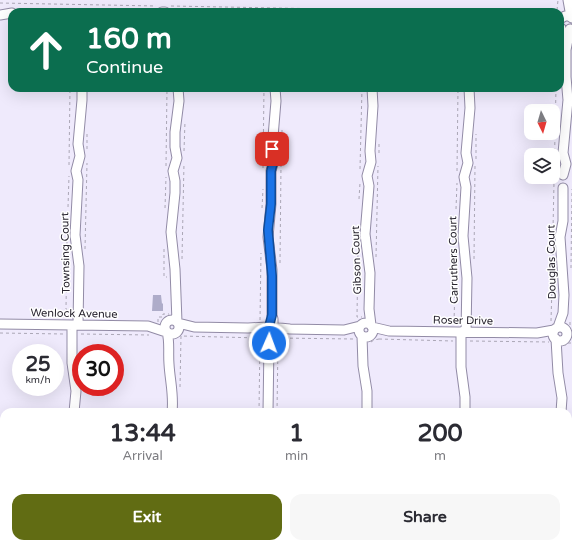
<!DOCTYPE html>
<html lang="en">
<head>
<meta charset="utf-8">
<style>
  body { margin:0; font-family:"Varela Round",sans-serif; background:#f7f7f7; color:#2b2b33; height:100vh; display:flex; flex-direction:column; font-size:15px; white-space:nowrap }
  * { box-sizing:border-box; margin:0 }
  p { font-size:13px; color:#7c7c81 }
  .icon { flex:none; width:22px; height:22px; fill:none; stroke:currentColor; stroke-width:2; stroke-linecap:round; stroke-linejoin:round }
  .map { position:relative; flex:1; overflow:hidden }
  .panel { position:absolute; left:0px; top:408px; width:572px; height:140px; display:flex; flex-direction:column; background:#fff; border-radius:12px 12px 0 0; box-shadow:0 4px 16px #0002 }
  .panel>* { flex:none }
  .guide { position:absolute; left:8px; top:8px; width:556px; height:84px; border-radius:12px; box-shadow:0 4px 16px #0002; background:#0b6e4f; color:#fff; overflow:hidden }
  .needle { width:26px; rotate:175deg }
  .tools { position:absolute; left:524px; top:104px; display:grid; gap:8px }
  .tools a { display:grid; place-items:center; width:36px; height:36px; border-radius:8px; background:#fff; box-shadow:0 4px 16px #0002; font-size:20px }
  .speed { position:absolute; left:12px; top:344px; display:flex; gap:8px; font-size:20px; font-weight:700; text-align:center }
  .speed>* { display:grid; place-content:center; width:52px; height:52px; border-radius:50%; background:#fff; box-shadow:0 4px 16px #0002; line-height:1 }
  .speed small { font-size:10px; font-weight:400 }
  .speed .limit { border:6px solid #d22; background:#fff; color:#111 }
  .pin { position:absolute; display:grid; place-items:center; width:34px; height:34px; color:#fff; margin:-17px; border-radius:8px; box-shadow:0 2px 6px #0006 }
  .me { position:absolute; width:44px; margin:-22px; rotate:2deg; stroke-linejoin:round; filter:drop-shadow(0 0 3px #0008) }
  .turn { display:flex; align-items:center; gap:14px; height:84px; padding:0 12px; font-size:18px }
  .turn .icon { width:52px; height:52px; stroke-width:2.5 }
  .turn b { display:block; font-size:28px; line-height:34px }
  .eta { display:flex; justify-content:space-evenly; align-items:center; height:68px; text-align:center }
  .eta b { font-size:24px; font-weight:700; line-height:28px }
  .primary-button { display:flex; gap:8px; margin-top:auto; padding:8px 12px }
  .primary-button a { flex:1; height:46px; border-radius:12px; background:#616c13; color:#fff; font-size:16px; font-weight:700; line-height:46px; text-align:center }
  .primary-button a+a { background:#f7f7f7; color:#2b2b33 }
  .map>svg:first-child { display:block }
  .building { fill:#aeacc9 }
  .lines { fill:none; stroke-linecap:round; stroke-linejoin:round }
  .minor-casing { stroke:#928ba6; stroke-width:11 }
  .path { stroke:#aba7b6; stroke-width:1; stroke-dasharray:3 3; stroke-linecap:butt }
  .minor { stroke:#fff; stroke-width:9 }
  .route-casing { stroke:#114b97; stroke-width:10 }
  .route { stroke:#1a73e8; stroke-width:7 }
  .labels { text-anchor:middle; stroke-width:3; stroke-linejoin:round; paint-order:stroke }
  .street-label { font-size:11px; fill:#27232e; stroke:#fff }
</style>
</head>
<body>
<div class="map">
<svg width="572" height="548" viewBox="0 0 572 548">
  <rect width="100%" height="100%" fill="#efeafc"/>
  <path class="building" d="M153 295H161L162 304 163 303V311H152Z"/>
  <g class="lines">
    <defs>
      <path id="minor" d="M568 0 571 17
        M162 12H165
        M0 15 12 13
        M560 19 565 16H569L572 18
        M561 28 565 46
        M563 175 566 164 563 153 568 100 566 77V50L570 29
        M165 327a7 7 0 1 1 14 0a7 7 0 1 1-14 0Z
        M177 322 175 269 171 232 175 193V181L173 171 177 158 175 147V132L179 101 178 88
        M359 330a7 7 0 1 1 14 0a7 7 0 1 1-14 0Z
        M178 323 194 327 248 328 269 327 290 329 344 330 360 326
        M0 324 148 326 166 332
        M72 325V363L76 391 74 412
        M78 325 79 266 75 235 78 180 76 171 80 156 78 144 82 100V88
        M371 325 369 309 370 273 365 234 369 186 367 176 371 162 370 151 373 106 372 88
        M553 334a7 7 0 1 1 14 0a7 7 0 1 1-14 0Z
        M372 327 389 331 537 333 554 330
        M558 327 563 313 564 295 560 237 563 221V188
        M167 332C170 342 168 353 169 364 170 381 174 395 172 412
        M461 332V367L465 397V412
        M466 332 467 278 463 236 466 187 464 177 468 163 466 153 470 108 469 88
        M362 336 363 366 367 391V412
        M556 339 558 373 562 398 561 412
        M268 412 269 343 273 327V319L272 315V270L268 237 271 204V171L275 156 272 149 276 101 275 88
        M360 544V548
        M458 544 459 548
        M554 544 555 548
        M72 548V544
        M169 548 170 544
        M265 548V544"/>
    </defs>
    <use href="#minor" class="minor-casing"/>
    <path class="path" d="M0 3 156 6
      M171 6 487 12
      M557 10 558 0
      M87 149V133
      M184 151 185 121
      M282 151V129
      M379 153V144
      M476 159V134
      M69 165 70 88
      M166 166 167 88
      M263 168 264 88
      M360 169 362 88
      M457 171 458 88
      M359 199 360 183
      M68 207 69 176
      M165 208 166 177
      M262 208 263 189
      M456 209 457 183
      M553 229 556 88
      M67 242 66 309 71 313
      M456 247 454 323H459
      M85 249 87 163
      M164 249V277H167
      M358 249 357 317H362
      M376 257 378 166
      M182 259 184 163
      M474 259 475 166
      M280 263 281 165
      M571 268 572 189
      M260 320 261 253
      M551 321 553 251
      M158 322V317H163V314H169
      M570 325V319
      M0 333 63 334
      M81 334 149 335
      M278 338 353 339
      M379 339 453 341
      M470 341 549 342
      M371 342 374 340 379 339
      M564 345H566V343H572
      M180 387 181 336 260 338V335
      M259 412 260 338H263
      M277 412 278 342
      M256 548V544
      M274 548V544"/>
    <use href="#minor" class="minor"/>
  </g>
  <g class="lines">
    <defs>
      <path id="route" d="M269 343 267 334 272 315V276L268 230 271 204V171L275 156 272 149"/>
    </defs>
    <use href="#route" class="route-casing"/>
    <use href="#route" class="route"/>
  </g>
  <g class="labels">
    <g class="street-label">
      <text transform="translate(65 253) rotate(-91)" y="4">Townsing Court</text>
      <text transform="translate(356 260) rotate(-92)" y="4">Gibson Court</text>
      <text transform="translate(453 260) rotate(-91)" y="4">Carruthers Court</text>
      <text transform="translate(551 262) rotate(-91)" y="4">Douglas Court</text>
      <text transform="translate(74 313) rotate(1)" y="4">Wenlock Avenue</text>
      <text transform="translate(463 320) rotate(1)" y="4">Roser Drive</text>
    </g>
  </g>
</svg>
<div class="tools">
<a><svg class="needle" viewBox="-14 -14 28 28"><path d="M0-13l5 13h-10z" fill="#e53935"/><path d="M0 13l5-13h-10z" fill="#7c7c81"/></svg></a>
<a><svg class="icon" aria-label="layers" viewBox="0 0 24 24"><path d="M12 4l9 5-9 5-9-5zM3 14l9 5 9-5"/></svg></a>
</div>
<div class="speed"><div>25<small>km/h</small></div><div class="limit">30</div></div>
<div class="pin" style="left:272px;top:149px;background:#d93025"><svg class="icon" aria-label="arrive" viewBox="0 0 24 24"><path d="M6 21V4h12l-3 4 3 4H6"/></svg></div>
<svg class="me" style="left:269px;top:343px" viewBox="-20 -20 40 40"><circle r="17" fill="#1a73e8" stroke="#fff" stroke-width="3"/><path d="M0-11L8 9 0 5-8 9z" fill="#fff"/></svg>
<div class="guide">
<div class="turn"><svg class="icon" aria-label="ahead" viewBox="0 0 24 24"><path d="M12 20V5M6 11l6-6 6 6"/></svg><div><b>160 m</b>Continue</div></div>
</div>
<section class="panel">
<div class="eta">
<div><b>13:44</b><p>Arrival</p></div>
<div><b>1</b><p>min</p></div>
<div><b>200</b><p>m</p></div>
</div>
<div class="primary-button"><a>Exit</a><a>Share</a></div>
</section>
</div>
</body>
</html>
